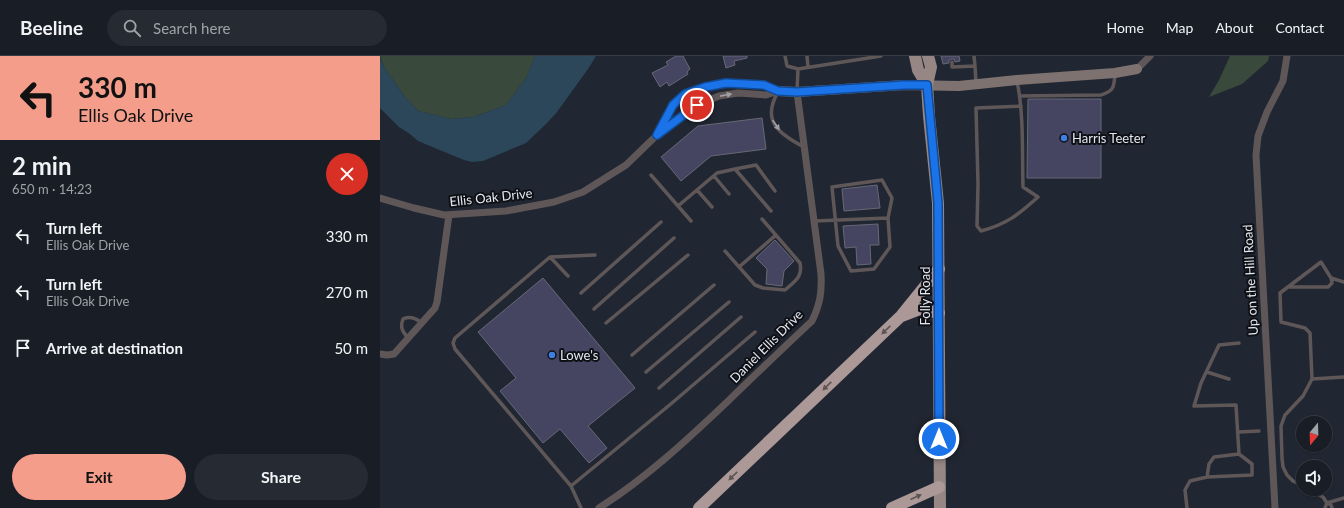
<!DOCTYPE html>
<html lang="en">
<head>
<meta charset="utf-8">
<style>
  body { margin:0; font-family:Lato,sans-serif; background:#262a32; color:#f1f3f6; height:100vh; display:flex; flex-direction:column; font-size:15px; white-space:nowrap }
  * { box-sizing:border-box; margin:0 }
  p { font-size:13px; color:#9fa2a7 }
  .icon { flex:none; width:22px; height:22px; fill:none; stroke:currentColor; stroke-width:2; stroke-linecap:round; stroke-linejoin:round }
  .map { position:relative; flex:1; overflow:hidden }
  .drawer { display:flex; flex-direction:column; background:#191d26; width:380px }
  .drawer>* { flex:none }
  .banner { background:#f49d8b; color:#111; overflow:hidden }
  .needle { width:26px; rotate:199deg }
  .tools { position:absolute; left:916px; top:360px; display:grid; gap:8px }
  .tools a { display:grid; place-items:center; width:36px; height:36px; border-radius:50%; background:#191d26; box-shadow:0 1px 3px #0004,0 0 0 1px #373b43; font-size:20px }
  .pin { position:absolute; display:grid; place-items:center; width:34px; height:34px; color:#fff; margin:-17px; border:2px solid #fff; border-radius:50%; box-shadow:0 1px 4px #0007 }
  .me { position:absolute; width:44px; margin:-22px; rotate:0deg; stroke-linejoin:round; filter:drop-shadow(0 0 3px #0008) }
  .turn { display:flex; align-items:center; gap:14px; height:84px; padding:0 12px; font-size:18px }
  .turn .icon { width:52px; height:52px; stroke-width:2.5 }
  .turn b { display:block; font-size:28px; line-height:34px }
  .round { display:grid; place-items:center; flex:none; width:42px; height:42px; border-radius:21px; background:#262a32 }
  .head { display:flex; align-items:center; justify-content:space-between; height:68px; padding:0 12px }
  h1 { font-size:24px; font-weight:700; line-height:30px }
  .action { display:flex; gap:8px; margin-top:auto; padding:8px 12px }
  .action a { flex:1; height:46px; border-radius:24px; background:#f49d8b; color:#111; font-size:16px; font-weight:700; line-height:46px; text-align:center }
  .action a+a { background:#262a32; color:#f1f3f6 }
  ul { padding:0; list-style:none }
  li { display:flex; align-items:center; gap:12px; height:56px; padding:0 12px }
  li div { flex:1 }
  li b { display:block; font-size:15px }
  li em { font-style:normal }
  header { display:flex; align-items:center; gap:24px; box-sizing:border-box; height:56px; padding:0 20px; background:#191d26; border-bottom:1px solid #373b43 }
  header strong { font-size:19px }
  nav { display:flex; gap:22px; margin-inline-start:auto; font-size:14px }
  .search { width:280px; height:36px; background:#262a32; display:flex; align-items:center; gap:10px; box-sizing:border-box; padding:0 14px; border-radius:22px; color:#9fa2a7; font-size:15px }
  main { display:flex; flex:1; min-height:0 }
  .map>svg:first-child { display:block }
  .green { fill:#394a3c }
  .water { fill:#2c475a }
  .building { fill:#454561; stroke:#676876 }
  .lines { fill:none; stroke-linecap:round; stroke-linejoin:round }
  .lane { stroke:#5f5757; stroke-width:3.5 }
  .street { stroke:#5f5757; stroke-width:7 }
  .secondary { stroke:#7e7271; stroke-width:10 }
  .primary { stroke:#968785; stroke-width:12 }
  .highway { stroke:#ac9997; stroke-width:12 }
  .oneway { fill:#a19fa3 }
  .oneway2 { fill:#5d5456 }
  .route-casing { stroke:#114b97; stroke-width:10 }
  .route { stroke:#1a73e8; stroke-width:7 }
  .shop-dot { fill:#3f7fe0; stroke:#0e1015; stroke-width:1.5 }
  .labels { text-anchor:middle; stroke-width:4; stroke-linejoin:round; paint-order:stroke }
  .poi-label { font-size:13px; fill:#e3e7ef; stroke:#0e1015; text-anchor:start }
  .street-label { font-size:13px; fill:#e3e7ef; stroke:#0e1015 }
</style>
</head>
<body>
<header>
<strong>Beeline</strong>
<div class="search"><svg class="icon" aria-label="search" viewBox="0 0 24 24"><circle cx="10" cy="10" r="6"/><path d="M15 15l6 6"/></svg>Search here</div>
<nav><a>Home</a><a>Map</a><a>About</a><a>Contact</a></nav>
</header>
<main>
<section class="drawer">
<div class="banner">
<div class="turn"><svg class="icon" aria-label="left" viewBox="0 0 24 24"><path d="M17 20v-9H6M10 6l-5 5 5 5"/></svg><div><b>330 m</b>Ellis Oak Drive</div></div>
</div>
<div class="head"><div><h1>2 min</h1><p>650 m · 14:23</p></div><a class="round" style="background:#d93025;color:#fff"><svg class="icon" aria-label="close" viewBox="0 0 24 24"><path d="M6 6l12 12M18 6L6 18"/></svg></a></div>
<ul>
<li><svg class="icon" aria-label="left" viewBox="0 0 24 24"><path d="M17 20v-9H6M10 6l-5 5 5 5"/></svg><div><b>Turn left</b><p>Ellis Oak Drive</p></div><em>330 m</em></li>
<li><svg class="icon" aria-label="left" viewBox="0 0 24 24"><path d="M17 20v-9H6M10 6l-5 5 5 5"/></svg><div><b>Turn left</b><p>Ellis Oak Drive</p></div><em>270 m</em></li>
<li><svg class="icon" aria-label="arrive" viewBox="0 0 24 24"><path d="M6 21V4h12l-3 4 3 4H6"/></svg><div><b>Arrive at destination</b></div><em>50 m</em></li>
</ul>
<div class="action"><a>Exit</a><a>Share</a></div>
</section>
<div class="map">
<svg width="964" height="452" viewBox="0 0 964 452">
  <rect width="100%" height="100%" fill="#212732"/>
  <path class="green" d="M0 0H155L146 22 126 49 94 61 71 63 38 55 24 40 4 11Z
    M850 0H889L888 5 862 28 829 41 839 24Z"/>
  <path class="water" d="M155 0H216L208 13 177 56 167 67 146 87 103 105 92 106 84 104 38 85 30 78 19 71 0 52V2L4 11 24 40 38 55 71 63 94 61 126 49 146 22Z"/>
  <path class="building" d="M296 0H303L310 13 307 16 308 18 289 30 287 26 280 31 272 17 288 9 286 6Z
    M343 0H367V2L354 5 355 9 346 12Z
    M561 0H579L580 5 575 6 574 3H572L569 4V7L563 8Z
    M648 43H721V122H647Z
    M382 62 386 93 331 100 301 125 281 101 318 70Z
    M497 129 500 152 464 155 462 133Z
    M498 168 499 189H490L491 208 477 209 476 191 465 192 463 170Z
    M395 184 414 205 404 215 402 230 386 228 387 213 376 202Z
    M163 222 255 332 208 370 227 392 209 407 180 373 163 387 120 335 136 322 98 276Z"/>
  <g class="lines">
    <path class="lane" d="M405 0 407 10 418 13
      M427 0 428 11
      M572 6V11L595 10 594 0
      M595 10 596 27
      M637 25C644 59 642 96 643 131L658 141C638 159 627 168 601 175L597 170 598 128 596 52 641 50
      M417 35 418 13 501 0
      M398 36C381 65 399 78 424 91
      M640 40 721 39C734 35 734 31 735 18
      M355 113 376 109 395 135
      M271 119 298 150 337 117 355 113 391 155
      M334 120 349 138
      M317 134 332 151
      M298 150 311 165
      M434 165 508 162 510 191 494 213 471 215 458 190 452 131 502 124 512 142 508 162
      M345 195 375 229 383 232 405 234C415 225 423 221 420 207L382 163
      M170 201 188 220
      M359 211 396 179
      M951 222 964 226
      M908 231H948L952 227 951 222 941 206 900 237 901 266 925 272 930 277 932 323 923 340 905 359 901 370 902 402 903 411 907 419 913 425 923 430
      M201 237 281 166
      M214 253 294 182
      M226 267 308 199
      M28 282C22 275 20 271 23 263 31 260 35 262 42 267
      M859 287 839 289 821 327 814 350 856 349 859 398
      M252 299 334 229
      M266 316 349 246
      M827 316 849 323
      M932 323 964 321
      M279 332 361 261
      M859 376 879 375
      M191 430 75 293 73 287 75 282 170 201 215 199
      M929 433 943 441 947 447 964 442
      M201 452 191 430 292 347 375 276
      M807 452 805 434 810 425 827 421 872 419V408L859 398 834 401 829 408 827 421
      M945 452 947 447 951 449 952 452"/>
    <path class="street" d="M757 13 770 0
      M278 77 293 49 305 38 325 31 345 27 384 29 398 35
      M0 142 34 152 64 159 126 155 174 146 203 136 246 109 277 79 317 49 339 40 358 37 386 39 398 35
      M0 298 7 299 14 298 55 252 57 246 69 159
      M219 452C266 422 306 385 346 347 374 320 403 292 432 265 440 248 442 237 441 218L417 36
      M895 452 876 99 878 80 887 56 903 25 907 0"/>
    <path class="secondary" d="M398 35 417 36 524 29 579 30 637 24 735 17 757 13"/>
    <path class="primary" d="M535 0 538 14 547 29
      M548 0 551 11 547 29 549 60 558 147 560 452"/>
    <path class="highway" d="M522 260 540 253 559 257
      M319 452 521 260 559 213
      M512 452 559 431"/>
  </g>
  <defs><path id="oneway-solid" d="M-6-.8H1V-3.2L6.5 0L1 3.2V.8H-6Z"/></defs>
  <g class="oneway">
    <use href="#oneway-solid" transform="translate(346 39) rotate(-11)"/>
    <use href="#oneway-solid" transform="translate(396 69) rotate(55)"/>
  </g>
  <g class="oneway2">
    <use href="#oneway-solid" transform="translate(506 274) rotate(137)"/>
    <use href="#oneway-solid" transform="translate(447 330) rotate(136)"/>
    <use href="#oneway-solid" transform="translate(353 420) rotate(136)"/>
    <use href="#oneway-solid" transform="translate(536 441) rotate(-24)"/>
  </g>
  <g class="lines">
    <defs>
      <path id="route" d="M317 49 277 79 293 49 305 38 325 31 346 27 384 29 398 35 417 36 524 29H547L558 147 559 383"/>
    </defs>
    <use href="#route" class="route-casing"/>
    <use href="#route" class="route"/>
  </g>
  <g class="shop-dot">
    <circle cx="684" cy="82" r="4"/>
    <circle cx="172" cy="299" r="4"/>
  </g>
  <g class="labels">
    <g class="poi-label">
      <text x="692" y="87">Harris Teeter</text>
      <text x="180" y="304">Lowe's</text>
    </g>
    <g class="street-label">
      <text transform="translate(111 141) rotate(-6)" y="5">Ellis Oak Drive</text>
      <text transform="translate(870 224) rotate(-93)" y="5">Up on the Hill Road</text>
      <text transform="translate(545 240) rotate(-90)" y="5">Folly Road</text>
      <text transform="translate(386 290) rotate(-45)" y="5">Daniel Ellis Drive</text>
    </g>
  </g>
</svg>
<div class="tools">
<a><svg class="needle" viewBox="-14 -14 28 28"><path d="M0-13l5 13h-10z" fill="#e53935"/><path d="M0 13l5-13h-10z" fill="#9fa2a7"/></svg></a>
<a><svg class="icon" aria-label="sound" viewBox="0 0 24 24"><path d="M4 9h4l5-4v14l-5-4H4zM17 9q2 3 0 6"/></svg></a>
</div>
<div class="pin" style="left:317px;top:49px;background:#d93025"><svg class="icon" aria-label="arrive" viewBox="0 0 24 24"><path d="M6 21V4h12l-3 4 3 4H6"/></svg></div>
<svg class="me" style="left:559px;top:383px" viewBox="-20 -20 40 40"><circle r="17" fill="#1a73e8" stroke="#fff" stroke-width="3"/><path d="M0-11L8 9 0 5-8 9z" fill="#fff"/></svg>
</div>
</main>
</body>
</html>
